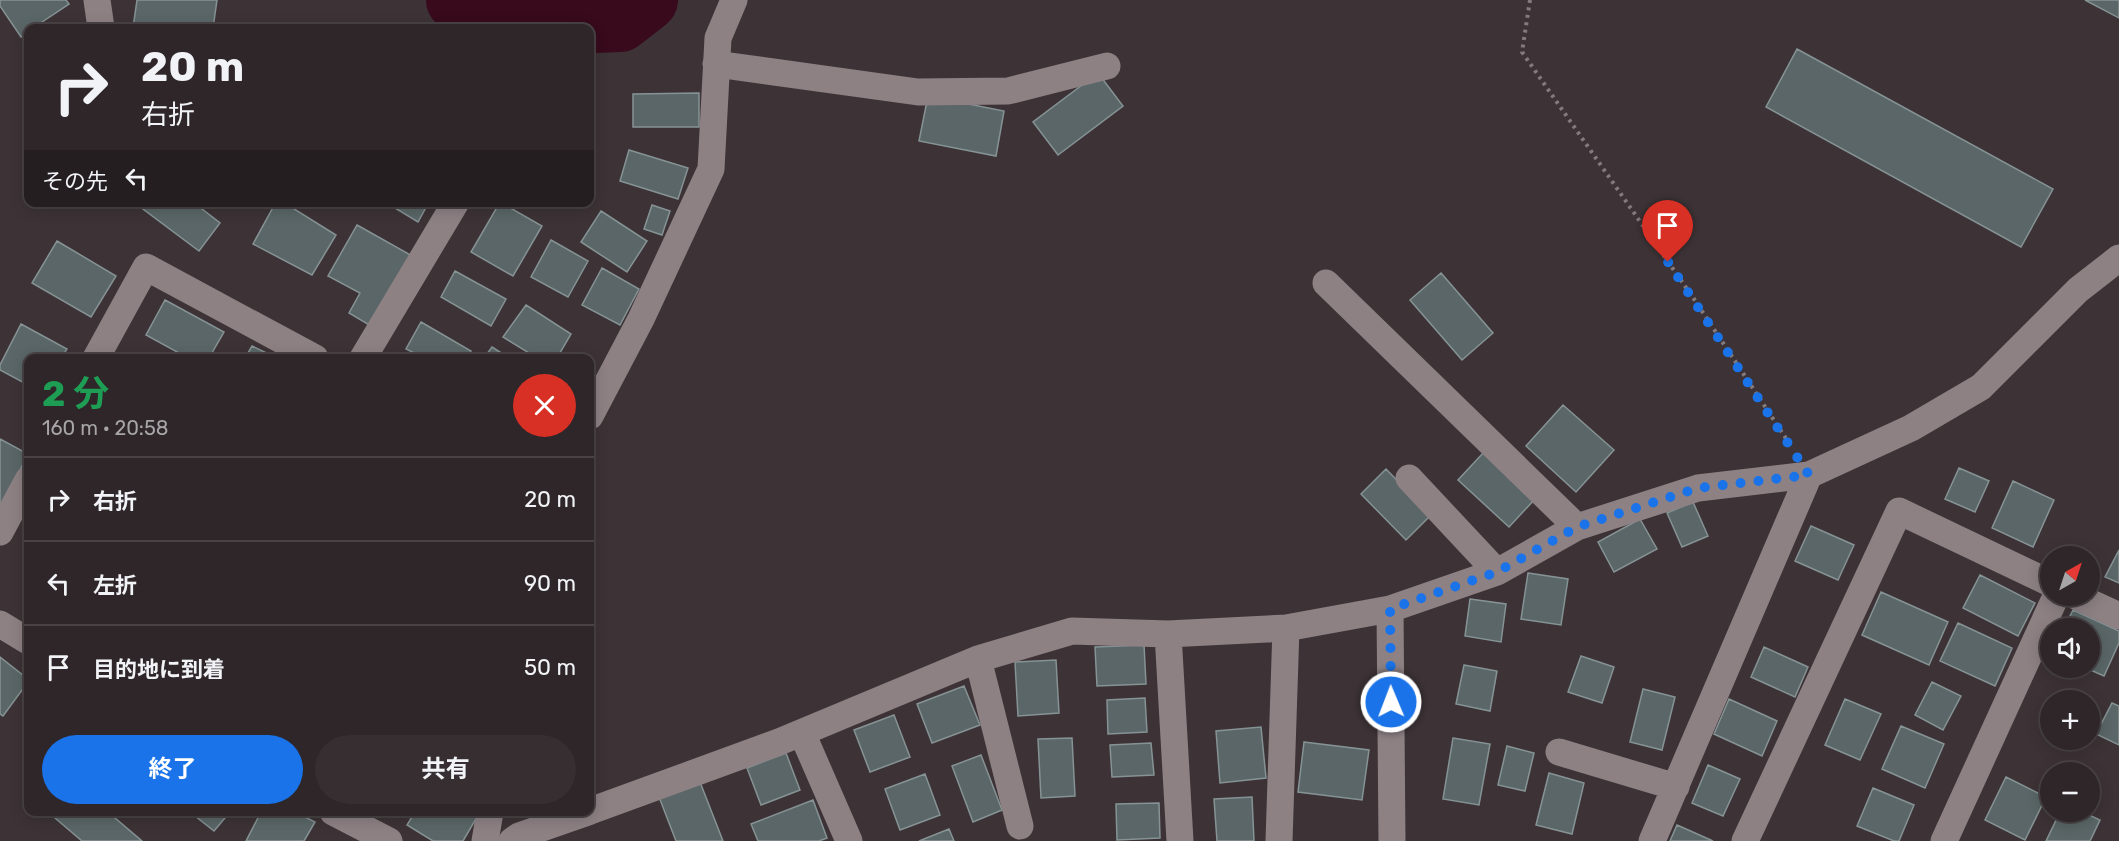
<!DOCTYPE html>
<html lang="ja">
<head>
<meta charset="utf-8">
<style>
  body { margin:0; font-family:Rubik,"Noto Sans JP",sans-serif; background:#362e30; color:#f1f3f6; height:100vh; display:flex; flex-direction:column; font-size:22px; white-space:nowrap }
  * { box-sizing:border-box; margin:0 }
  p { font-size:20px; color:#a7a5a8 }
  .icon { flex:none; width:33px; height:33px; fill:none; stroke:currentColor; stroke-width:2; stroke-linecap:round; stroke-linejoin:round }
  .map { position:relative; flex:1; overflow:hidden }
  .sheet { position:absolute; left:24px; top:354px; width:570px; height:462px; display:flex; flex-direction:column; background:#2e2628; border-radius:12px; box-shadow:0 3px 15px #0003,0 0 0 2px #494345 }
  .sheet>* { flex:none }
  .banner { position:absolute; left:24px; top:24px; width:570px; height:183px; border-radius:12px; box-shadow:0 3px 15px #0003,0 0 0 2px #494345; background:#2e2628; color:#f1f3f6; overflow:hidden }
  .needle { width:39px; rotate:39deg }
  .buttons { position:absolute; left:2040px; top:546px; display:grid; gap:12px }
  .buttons a { display:grid; place-items:center; width:60px; height:60px; border-radius:50%; background:#2e2628; box-shadow:0 3px 15px #0003,0 0 0 2px #494345; font-size:30px }
  .pin { position:absolute; display:grid; place-items:center; width:51px; height:51px; color:#fff; margin:-62px -26px; border-radius:50% 50% 50% 0; rotate:-45deg; box-shadow:0 0 6px #0007 }
  .pin .icon { rotate:45deg }
  .me { position:absolute; width:66px; margin:-33px; rotate:359deg; stroke-linejoin:round; filter:drop-shadow(0 0 4px #0008) }
  .turn { display:flex; align-items:center; gap:21px; height:126px; padding:0 18px; font-size:27px }
  .turn .icon { width:78px; height:78px; stroke-width:2.5 }
  .turn b { display:block; font-size:42px; line-height:51px }
  .then { display:flex; align-items:center; height:57px; padding:0 18px; background:#0003; gap:12px; font-size:22px }
  .round { display:grid; place-items:center; flex:none; width:63px; height:63px; border-radius:32px; background:#362e30 }
  .summary { display:flex; align-items:center; justify-content:space-between; height:102px; padding:0 18px }
  h1 { font-size:36px; font-weight:700; line-height:45px; color:#1e9e55 }
  .primary-button { display:flex; gap:12px; margin-top:auto; padding:12px 18px }
  .primary-button a { flex:1; height:69px; border-radius:36px; background:#1a73e8; color:#fff; font-size:24px; font-weight:700; line-height:69px; text-align:center }
  .primary-button a+a { background:#362e30; color:#f1f3f6 }
  ul { padding:0; list-style:none }
  li { display:flex; align-items:center; gap:18px; height:84px; padding:0 18px; border-top:2px solid #494345 }
  li div { flex:1 }
  li b { display:block; font-size:22px }
  li em { font-style:normal }
  .map>svg:first-child { display:block }
  .lines { fill:none; stroke-linecap:round; stroke-linejoin:round }
  .river { stroke:#380a1b; stroke-width:62 }
  .building { fill:#5a6667; stroke:#869395; stroke-width:1.5 }
  .path { stroke:#837a7c; stroke-width:4; stroke-dasharray:3 4.5; stroke-linecap:butt }
  .street { stroke:#8d8184; stroke-width:27 }
  .route { stroke:#1a73e8; stroke-width:10; stroke-dasharray:0 18 }
</style>
</head>
<body>
<div class="map">
<svg width="2119" height="841" viewBox="0 0 2119 841">
  <rect width="100%" height="100%" fill="#3d3336"/>
  <g class="lines">
    <path class="river" d="M457 0 467 4 570 23 620 21 647 0"/>
  </g>
  <path class="building" d="M0 0H66L69 4 33 28H28V32L21 37 0 6Z
    M137 0H217L213 28H133Z
    M2085 0H2119V18Z
    M1797 49 2053 189 2021 247 1766 107Z
    M1098 73 1123 106 1058 155 1033 122Z
    M699 93V127H633V94Z
    M928 96 1004 111 996 156 919 141Z
    M629 150 688 168 678 199 620 181Z
    M148 202H193L220 223 199 251 143 209Z
    M276 202H283L336 235 312 275 253 244Z
    M385 202H429L418 222Z
    M500 202 542 226 513 276 471 252Z
    M652 205 670 211 662 235 644 229Z
    M601 211 647 241 627 272 581 242Z
    M357 225 414 257 376 329 349 313 360 293 328 276Z
    M551 240 588 261 568 297 531 277Z
    M57 241 116 276 91 317 32 283Z
    M602 268 639 289 620 325 582 305Z
    M455 271 506 299 491 326 441 297Z
    M1441 273 1493 333 1462 360 1410 300Z
    M165 300 224 332 209 358H188L146 335Z
    M526 305 571 334 557 358H537L503 337Z
    M421 322 471 351 467 358H424L406 349Z
    M21 324 67 349 61 358H28V385L0 370V365Z
    M252 346 277 358H245Z
    M492 347 509 358H484Z
    M1563 405 1614 450 1576 492 1526 446Z
    M0 439 28 454 0 510Z
    M1484 452 1535 499 1509 527 1458 480Z
    M1959 468 1989 481 1975 512 1945 499Z
    M1386 469 1431 515 1406 540 1361 494Z
    M2013 481 2054 500 2033 547 1992 528Z
    M1693 502 1708 536 1682 547 1667 513Z
    M1640 519 1657 549 1614 572 1598 542Z
    M1811 526 1854 545 1838 580 1795 561Z
    M2119 550V583L2105 577Z
    M1528 573 1568 579 1561 625 1521 619Z
    M1980 575 2035 603 2018 636 1963 608Z
    M1881 592 1948 622 1929 665 1862 635Z
    M1470 599 1506 604 1501 642 1465 636Z
    M2073 610 2119 631V643L2104 676 2086 668H2090V628H2064Z
    M1958 623 2012 648 1995 686 1940 661Z
    M1144 645 1146 684 1097 686 1095 647Z
    M1764 647 1808 667 1795 697 1751 677Z
    M1581 656 1614 667 1602 703 1568 692Z
    M0 657 28 679V682L3 716 0 714Z
    M1056 660 1059 713 1018 716 1015 662Z
    M1464 665 1497 671 1490 711 1456 704Z
    M1932 682 1961 696 1943 730 1915 715Z
    M964 686 980 725 932 743 917 704Z
    M1643 689 1675 697 1662 750 1630 742Z
    M1145 698 1147 732 1108 734 1107 700Z
    M1729 699 1777 721 1762 756 1714 734Z
    M1845 699 1881 714 1860 760 1825 745Z
    M2112 703 2119 706V745L2096 734Z
    M894 715 910 757 870 772 854 730Z
    M1901 726 1944 744 1925 788 1882 769Z
    M1261 727 1266 778 1220 783 1216 731Z
    M1072 738 1075 796 1041 798 1038 739Z
    M1453 738 1490 744 1479 805 1443 799Z
    M1304 742 1369 750 1362 800 1298 792Z
    M1151 743 1154 775 1112 777 1110 745Z
    M1507 746 1534 753 1525 791 1498 785Z
    M786 753 800 790 761 805 747 768Z
    M981 755 1002 810 973 822 952 766Z
    M1708 765 1740 779 1723 816 1692 803Z
    M1549 773 1584 783 1572 834 1536 825Z
    M925 774 940 815 900 830 885 789Z
    M2006 777 2046 797 2025 840 1985 820Z
    M700 782 723 841H676L659 797Z
    M1873 788 1914 805 1899 841H1894L1857 826Z
    M1252 797 1254 841H1217L1214 799Z
    M813 800 827 838 819 841H758L751 824Z
    M1159 803 1160 838 1117 840 1116 804Z
    M48 812H108L142 841H82Z
    M190 812H230L214 831Z
    M261 812H295L315 822 304 841H246Z
    M415 812H480L463 841H433L407 825Z
    M2060 812H2083L2100 820 2090 841H2046Z
    M1677 825 1713 841H1670Z
    M949 829 954 841H919Z"/>
  <g class="lines">
    <path class="path" d="M1530 0 1522 52 1694 299 1791 446"/>
    <path class="street" d="M97 0 101 28
      M716 64 918 92 1008 91 1107 66
      M1326 283 1577 527
      M96 358 146 267 315 358
      M363 358 456 202
      M590 416 641 319 711 169 718 38 734 0
      M1409 478 1497 572
      M0 532 28 480
      M2076 596 2119 616
      M1390 609 1392 841
      M0 624 28 641
      M1168 634 1180 841
      M978 659 1020 826
      M802 733 849 841
      M1559 752 1676 787
      M590 811 779 742 978 659 1072 631 1168 634 1286 628 1390 609 1497 572 1577 527 1698 488 1809 475 1911 428 1981 387 2078 290 2119 258
      M333 812 389 841
      M485 841 490 812
      M512 841 519 836 588 812
      M1279 841 1286 628
      M1652 841 1809 475
      M1745 841 1899 511 2050 583
      M1944 841 2056 596"/>
  </g>
  <g class="lines">
    <path class="route" d="M1391 702 1390 609 1497 572 1577 527 1698 488 1809 475 1668 262"/>
  </g>
</svg>
<div class="buttons">
<a><svg class="needle" viewBox="-14 -14 28 28"><path d="M0-13l5 13h-10z" fill="#e53935"/><path d="M0 13l5-13h-10z" fill="#a7a5a8"/></svg></a>
<a><svg class="icon" aria-label="sound" viewBox="0 0 24 24"><path d="M4 9h4l5-4v14l-5-4H4zM17 9q2 3 0 6"/></svg></a>
<a>+</a>
<a>−</a>
</div>
<div class="pin" style="left:1668px;top:262px;background:#d93025"><svg class="icon" aria-label="arrive" viewBox="0 0 24 24"><path d="M6 21V4h12l-3 4 3 4H6"/></svg></div>
<svg class="me" style="left:1391px;top:702px" viewBox="-20 -20 40 40"><circle r="17" fill="#1a73e8" stroke="#fff" stroke-width="3"/><path d="M0-11L8 9 0 5-8 9z" fill="#fff"/></svg>
<div class="banner">
<div class="turn"><svg class="icon" aria-label="right" viewBox="0 0 24 24"><path d="M7 20v-9h11M14 6l5 5-5 5"/></svg><div><b>20 m</b>右折</div></div>
<div class="then">その先<svg class="icon" aria-label="left" viewBox="0 0 24 24"><path d="M17 20v-9H6M10 6l-5 5 5 5"/></svg></div>
</div>
<section class="sheet">
<div class="summary"><div><h1>2 分</h1><p>160 m · 20:58</p></div><a class="round" style="background:#d93025;color:#fff"><svg class="icon" aria-label="close" viewBox="0 0 24 24"><path d="M6 6l12 12M18 6L6 18"/></svg></a></div>
<ul>
<li><svg class="icon" aria-label="right" viewBox="0 0 24 24"><path d="M7 20v-9h11M14 6l5 5-5 5"/></svg><div><b>右折</b></div><em>20 m</em></li>
<li><svg class="icon" aria-label="left" viewBox="0 0 24 24"><path d="M17 20v-9H6M10 6l-5 5 5 5"/></svg><div><b>左折</b></div><em>90 m</em></li>
<li><svg class="icon" aria-label="arrive" viewBox="0 0 24 24"><path d="M6 21V4h12l-3 4 3 4H6"/></svg><div><b>目的地に到着</b></div><em>50 m</em></li>
</ul>
<div class="primary-button"><a>終了</a><a>共有</a></div>
</section>
</div>
</body>
</html>
